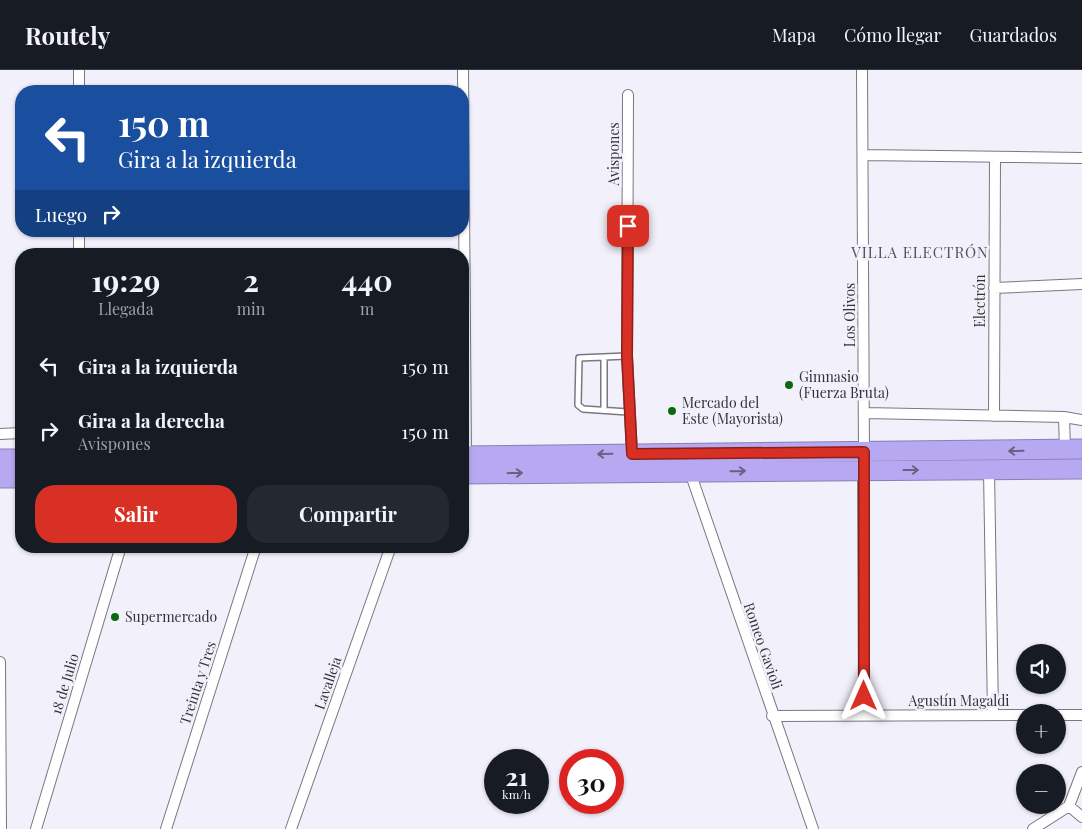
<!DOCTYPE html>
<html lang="es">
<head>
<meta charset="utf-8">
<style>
  body { margin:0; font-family:"Playfair Display",serif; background:#242831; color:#f1f3f6; height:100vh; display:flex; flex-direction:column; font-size:19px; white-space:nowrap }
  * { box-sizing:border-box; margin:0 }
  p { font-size:16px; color:#9ea1a6 }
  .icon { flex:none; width:28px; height:28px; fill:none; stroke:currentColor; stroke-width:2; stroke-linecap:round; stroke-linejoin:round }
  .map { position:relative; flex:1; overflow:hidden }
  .details { position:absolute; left:15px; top:178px; width:454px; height:305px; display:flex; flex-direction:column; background:#171b24; border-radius:20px; box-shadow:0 1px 4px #0004 }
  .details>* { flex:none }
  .banner { position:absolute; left:15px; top:15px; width:454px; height:152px; border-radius:20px; box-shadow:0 1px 4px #0004; background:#1a4fa0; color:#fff; overflow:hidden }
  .buttons { position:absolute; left:1016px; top:574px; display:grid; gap:10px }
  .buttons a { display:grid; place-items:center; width:50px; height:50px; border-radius:50%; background:#171b24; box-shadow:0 1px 4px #0004; font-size:25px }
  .speed { position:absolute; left:484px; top:679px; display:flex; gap:10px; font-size:25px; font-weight:700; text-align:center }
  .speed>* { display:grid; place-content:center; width:65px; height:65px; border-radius:50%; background:#171b24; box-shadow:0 1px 4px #0004; line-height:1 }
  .speed small { font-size:12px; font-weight:400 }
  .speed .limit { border:8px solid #d22; background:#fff; color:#111 }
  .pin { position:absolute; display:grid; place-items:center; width:42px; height:42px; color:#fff; margin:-21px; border-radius:10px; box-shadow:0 2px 8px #0006 }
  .me { position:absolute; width:55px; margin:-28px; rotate:0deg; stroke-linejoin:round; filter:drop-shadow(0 0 4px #0008) }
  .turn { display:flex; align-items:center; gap:18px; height:105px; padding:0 20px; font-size:22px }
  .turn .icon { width:65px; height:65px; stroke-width:2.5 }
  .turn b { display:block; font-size:35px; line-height:42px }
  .then { display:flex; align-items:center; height:48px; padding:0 20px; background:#0003; gap:10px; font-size:19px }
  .eta { display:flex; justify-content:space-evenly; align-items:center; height:85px; text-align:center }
  .eta b { font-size:30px; font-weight:700; line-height:35px }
  .button { display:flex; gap:10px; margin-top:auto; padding:10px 20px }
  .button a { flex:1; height:58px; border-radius:20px; background:#d93025; color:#fff; font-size:20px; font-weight:700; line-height:58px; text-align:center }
  .button a+a { background:#242831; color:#f1f3f6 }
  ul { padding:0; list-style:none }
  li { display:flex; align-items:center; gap:15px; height:65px; padding:0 20px }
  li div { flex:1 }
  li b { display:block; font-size:19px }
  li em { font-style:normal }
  header { display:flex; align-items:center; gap:30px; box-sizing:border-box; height:70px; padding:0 25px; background:#171b24; border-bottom:1px solid #363941 }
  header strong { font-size:24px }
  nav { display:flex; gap:28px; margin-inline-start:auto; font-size:18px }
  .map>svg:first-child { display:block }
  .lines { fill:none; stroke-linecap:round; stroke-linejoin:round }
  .lane-casing { stroke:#797881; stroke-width:8 }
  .street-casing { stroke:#797881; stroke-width:12 }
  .highway-casing { stroke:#897fb0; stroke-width:21 }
  .lane { stroke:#fff; stroke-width:5 }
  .street { stroke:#fff; stroke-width:10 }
  .highway { stroke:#b7a9f1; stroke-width:19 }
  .oneway { stroke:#686281 }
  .route-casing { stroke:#8d1f18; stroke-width:12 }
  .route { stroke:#d93025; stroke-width:9 }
  .poi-dot { fill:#0e680f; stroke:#f2f1fb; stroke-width:2 }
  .labels { text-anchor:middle; stroke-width:5; stroke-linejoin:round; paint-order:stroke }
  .street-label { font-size:14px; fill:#333236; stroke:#f2f1fb }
  .poi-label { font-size:14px; fill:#333236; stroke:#f2f1fb; text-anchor:start }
  .neighbourhood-label { font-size:15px; letter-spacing:1px; fill:#53525a; stroke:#f2f1fb }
</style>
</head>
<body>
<header>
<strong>Routely</strong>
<nav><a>Mapa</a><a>Cómo llegar</a><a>Guardados</a></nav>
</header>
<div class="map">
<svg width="1082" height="759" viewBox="0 0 1082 759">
  <rect width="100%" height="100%" fill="#f2f1fb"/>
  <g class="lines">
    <defs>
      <path id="lane" d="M627 286 579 288 578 335 583 339 628 342
        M604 340V288"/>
      <path id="street" d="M463 0 466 389
        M862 0 864 384
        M79 21V0
        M628 25 627 286 632 384
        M863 85 1082 88
        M79 184V161
        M994 218 1082 214
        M864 343 1064 347 1082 350
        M994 346 995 87
        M1064 347 1065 380
        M0 364 21 363
        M863 398 864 645
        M989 400 993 644
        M690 402 813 759
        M0 592 1 759
        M1058 645H1082
        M772 646 1025 645
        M1069 736 1082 747
        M36 759 121 476
        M166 759 256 476
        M291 759 391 476
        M1033 759 1069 736 1082 702"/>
      <path id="highway" d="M462 386 1082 379
        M0 389H21
        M462 404 1082 399
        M0 408H21"/>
    </defs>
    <use href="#lane" class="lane-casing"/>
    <use href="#street" class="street-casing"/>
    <use href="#highway" class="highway-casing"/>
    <use href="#lane" class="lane"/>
    <use href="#street" class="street"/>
    <use href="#highway" class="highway"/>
  </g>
  <defs><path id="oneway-shaft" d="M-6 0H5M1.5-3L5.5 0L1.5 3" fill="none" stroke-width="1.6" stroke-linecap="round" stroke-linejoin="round" transform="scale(1.25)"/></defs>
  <g class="oneway">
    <use href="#oneway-shaft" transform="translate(1016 381) rotate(179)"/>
    <use href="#oneway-shaft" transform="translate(605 384) rotate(179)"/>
    <use href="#oneway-shaft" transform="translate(911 400)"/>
    <use href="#oneway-shaft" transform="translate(738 401) rotate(-1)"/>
    <use href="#oneway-shaft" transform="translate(515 403) rotate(-1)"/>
  </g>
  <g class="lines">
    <defs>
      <path id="route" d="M628 156 627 286 632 384 864 382V626"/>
    </defs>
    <use href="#route" class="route-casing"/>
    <use href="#route" class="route"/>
  </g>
  <g class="poi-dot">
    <circle cx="789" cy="315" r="5"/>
    <circle cx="672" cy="341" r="5"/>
    <circle cx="115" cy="547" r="5"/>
  </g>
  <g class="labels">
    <g class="street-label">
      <text transform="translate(614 84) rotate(-90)" y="5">Avispones</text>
      <text transform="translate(980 231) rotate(-90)" y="5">Electrón</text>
      <text transform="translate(850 245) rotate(-90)" y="5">Los Olivos</text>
      <text transform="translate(763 576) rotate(71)" y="5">Romeo Gavioli</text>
      <text transform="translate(198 613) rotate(-72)" y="5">Treinta y Tres</text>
      <text transform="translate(328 613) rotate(-71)" y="5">Lavalleja</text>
      <text transform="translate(65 614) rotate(-73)" y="5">18 de Julio</text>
      <text x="959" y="636">Agustín Magaldi</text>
    </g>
    <g class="poi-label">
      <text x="799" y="312">Gimnasio<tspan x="799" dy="16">(Fuerza Bruta)</tspan></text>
      <text x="682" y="338">Mercado del<tspan x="682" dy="16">Este (Mayorista)</tspan></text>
      <text x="125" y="552">Supermercado</text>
    </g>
    <g class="neighbourhood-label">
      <text x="920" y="188">VILLA ELECTRÓN</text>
    </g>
  </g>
</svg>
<div class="buttons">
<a><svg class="icon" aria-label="sound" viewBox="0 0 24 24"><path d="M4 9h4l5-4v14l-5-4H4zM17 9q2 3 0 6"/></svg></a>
<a>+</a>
<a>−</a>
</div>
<div class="speed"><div>21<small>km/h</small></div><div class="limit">30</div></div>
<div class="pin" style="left:628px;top:156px;background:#d93025"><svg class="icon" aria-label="arrive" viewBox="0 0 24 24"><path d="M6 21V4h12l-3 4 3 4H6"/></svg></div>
<svg class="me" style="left:864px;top:626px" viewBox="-20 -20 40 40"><path d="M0-17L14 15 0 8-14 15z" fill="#d93025" stroke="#fff" stroke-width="4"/></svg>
<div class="banner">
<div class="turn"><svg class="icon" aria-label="left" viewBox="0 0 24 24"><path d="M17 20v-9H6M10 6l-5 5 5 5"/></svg><div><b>150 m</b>Gira a la izquierda</div></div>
<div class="then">Luego<svg class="icon" aria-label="right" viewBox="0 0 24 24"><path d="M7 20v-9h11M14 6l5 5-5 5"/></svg></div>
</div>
<section class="details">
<div class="eta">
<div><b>19:29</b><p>Llegada</p></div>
<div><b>2</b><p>min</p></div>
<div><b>440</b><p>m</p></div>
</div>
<ul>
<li><svg class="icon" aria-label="left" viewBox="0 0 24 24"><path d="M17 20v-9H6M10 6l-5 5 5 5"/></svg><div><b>Gira a la izquierda</b></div><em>150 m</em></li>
<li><svg class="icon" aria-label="right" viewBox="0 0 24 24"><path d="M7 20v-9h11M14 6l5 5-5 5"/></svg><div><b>Gira a la derecha</b><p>Avispones</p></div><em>150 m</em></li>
</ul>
<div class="button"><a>Salir</a><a>Compartir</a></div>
</section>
</div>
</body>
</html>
